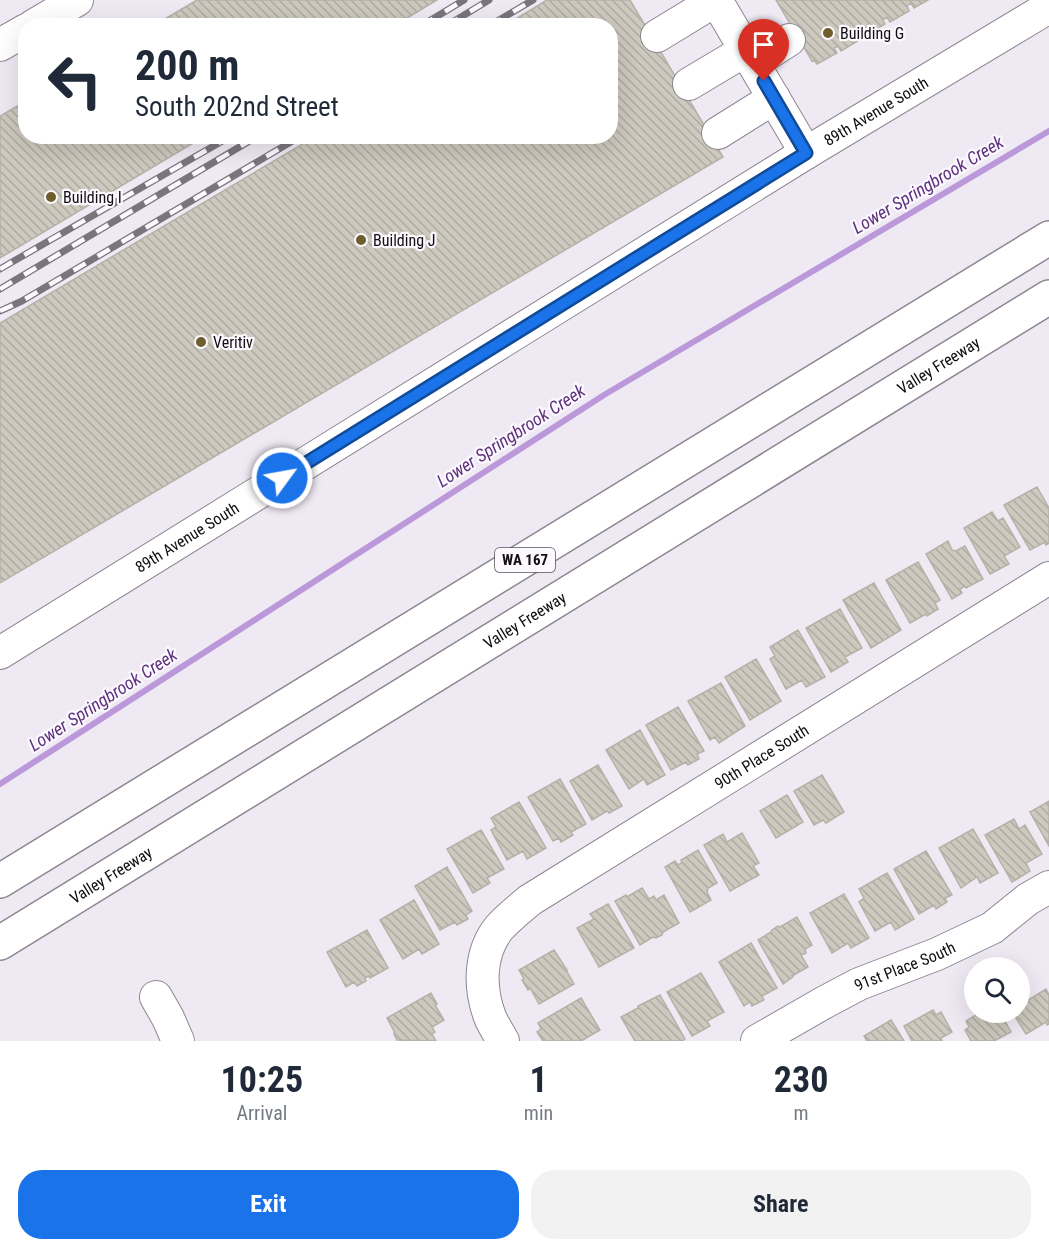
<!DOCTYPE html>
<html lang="en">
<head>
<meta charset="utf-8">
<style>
  body { margin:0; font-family:"Roboto Condensed",sans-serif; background:#f2f2f3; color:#1f2937; height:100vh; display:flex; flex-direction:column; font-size:22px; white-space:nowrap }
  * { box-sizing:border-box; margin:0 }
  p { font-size:20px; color:#747a83 }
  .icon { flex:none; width:33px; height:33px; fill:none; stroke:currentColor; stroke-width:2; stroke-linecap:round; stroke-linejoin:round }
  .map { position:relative; height:1041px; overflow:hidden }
  .drawer { display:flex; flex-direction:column; background:#fff; flex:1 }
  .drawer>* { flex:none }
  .guide { position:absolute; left:18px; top:18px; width:600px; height:126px; border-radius:24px; box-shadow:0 6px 24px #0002; background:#fff; color:#1f2937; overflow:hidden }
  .controls { position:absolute; left:964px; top:957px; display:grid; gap:12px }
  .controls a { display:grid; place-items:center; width:66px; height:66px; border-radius:50%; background:#fff; box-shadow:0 6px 24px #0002; font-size:30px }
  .pin { position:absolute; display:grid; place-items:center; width:51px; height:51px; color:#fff; margin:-62px -26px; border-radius:50% 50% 50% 0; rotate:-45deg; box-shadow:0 0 6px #0007 }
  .pin .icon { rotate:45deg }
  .me { position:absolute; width:66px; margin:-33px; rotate:58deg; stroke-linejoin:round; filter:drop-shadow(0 0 4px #0008) }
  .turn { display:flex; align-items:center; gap:21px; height:126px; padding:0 18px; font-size:27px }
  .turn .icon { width:78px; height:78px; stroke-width:2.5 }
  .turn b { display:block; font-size:42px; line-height:51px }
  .eta { display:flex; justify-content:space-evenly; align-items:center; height:102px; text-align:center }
  .eta b { font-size:36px; font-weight:700; line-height:42px }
  .button { display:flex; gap:12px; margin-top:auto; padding:12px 18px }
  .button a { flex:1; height:69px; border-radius:24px; background:#1a73e8; color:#fff; font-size:24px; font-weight:700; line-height:69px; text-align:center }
  .button a+a { background:#f2f2f3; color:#1f2937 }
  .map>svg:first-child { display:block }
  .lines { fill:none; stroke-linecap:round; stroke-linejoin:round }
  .stream { stroke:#bb98d9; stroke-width:6 }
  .building { fill:url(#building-back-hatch); stroke:#b5b1a7; stroke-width:1.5 }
  .minor-casing { stroke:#8c8790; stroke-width:34 }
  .highway-casing { stroke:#8c8790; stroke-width:36 }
  .minor { stroke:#fff; stroke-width:32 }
  .highway { stroke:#fff; stroke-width:33 }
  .rail-casing { stroke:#79757c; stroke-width:7 }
  .rail { stroke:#fbf8fe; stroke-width:4.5; stroke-dasharray:14; stroke-linecap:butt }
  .route-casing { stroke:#114b97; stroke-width:15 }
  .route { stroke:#1a73e8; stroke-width:10 }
  .poi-dot { fill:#6f5d2b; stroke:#fbf8fe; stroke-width:2 }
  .labels { text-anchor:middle; stroke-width:4.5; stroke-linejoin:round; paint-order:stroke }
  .shield { fill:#fbf8fe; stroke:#565459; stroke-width:1.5 }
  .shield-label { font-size:15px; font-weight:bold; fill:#100e12 }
  .poi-label { font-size:16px; fill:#100e12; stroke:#fbf8fe; text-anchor:start }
  .street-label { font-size:16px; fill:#100e12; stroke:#fbf8fe }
  .water-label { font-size:18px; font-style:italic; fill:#5e317d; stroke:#fbf8fe }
</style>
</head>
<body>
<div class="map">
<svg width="1049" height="1041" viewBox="0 0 1049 1041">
  <defs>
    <pattern id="building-back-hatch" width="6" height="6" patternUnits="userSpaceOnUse" patternTransform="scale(1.5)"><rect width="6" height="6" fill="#cdc9be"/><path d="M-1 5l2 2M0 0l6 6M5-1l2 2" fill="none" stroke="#afaba2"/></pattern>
  </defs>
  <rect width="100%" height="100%" fill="#efe9f4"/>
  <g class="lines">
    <path class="stream" d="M0 784 604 395 1049 131"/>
  </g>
  <path class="building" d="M197 0H437L394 26H153Z
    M547 0H630L723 157 0 583V323L316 136H610V26H504Z
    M776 0H928L914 8 911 3 907 6 909 11 890 22 887 17 883 20 885 24 865 36 863 31 858 34 861 39 841 51 838 46 834 48 837 53 817 64 814 60 812 61Z
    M26 101V136H205L0 258V116Z
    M1037 487 1049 508V543L1046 545 1045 542 1030 550 1004 505Z
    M992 512 998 521 1003 518 1020 547 1004 556 1009 564 990 574 964 528Z
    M948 541 952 550 956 551 965 546 983 579 966 588 965 586 960 589 962 593 952 599 926 554Z
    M918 562 940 600 935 603 938 609 927 616 926 614 910 623 886 580Z
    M874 583 901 630 871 648 843 600Z
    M840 609 862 648 845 657 848 662 831 672 806 628Z
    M798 630 825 677 806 687 802 680 786 689 770 659 775 656 770 647Z
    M756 659 781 701 750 720 725 677Z
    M721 683 745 726 719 743 715 737 710 740 688 701Z
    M678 707 704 751 697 754 699 759 688 765 686 762 671 770 646 725Z
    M640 730 665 775 647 785 644 779 629 789 606 750Z
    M598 765 622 806 609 813 607 811 592 820 570 781Z
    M822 775 844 812 826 823 823 820 814 825 794 791Z
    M560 779 586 824 571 832 573 835 561 842 559 838 553 841 528 797Z
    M787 795 803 822 776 838 760 811Z
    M1049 801V846L1030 812Z
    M519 802 546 848 527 859 523 851 507 860 491 830 496 827 491 818Z
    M1014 819 1019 829 1025 825 1042 854 1026 863 1030 871 1012 882 985 835Z
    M973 829 998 873 980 883 977 877 961 888 939 848Z
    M481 830 504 869 487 878 490 883 473 893 447 849Z
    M742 833 759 863 753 866 759 875 730 891 704 845 723 834 727 842Z
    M698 850 717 883 708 888 707 892 711 900 690 912 665 867 675 861 678 865 682 862 681 860Z
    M926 851 952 895 945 898 947 902 936 909 934 905 919 914 894 869Z
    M447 867 472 911 466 915 468 919 457 925 455 922 440 930 415 886Z
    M887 873 914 919 895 930 891 922 875 931 859 902 864 898 859 889Z
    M642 888 649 899 654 896 656 900 664 895 679 923 663 932 662 935 656 938 653 937 640 945 615 901 626 895 627 897Z
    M844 894 869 938 851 948 848 943 832 953 810 913Z
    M414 900 439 944 422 954 419 949 403 959 380 920Z
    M608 904 634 948 599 967 577 928 594 919 590 914Z
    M797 917 812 945 805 949 806 953 801 955 808 967 792 976 793 977 783 984 758 940 771 932 772 930 778 926 780 927Z
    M367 930 388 968 370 978 369 976 365 978 366 981 357 986 354 982 346 987 327 952Z
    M751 943 777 988 762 996 764 1000 752 1006 750 1002 744 1006 719 962Z
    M554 950 567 970H566L574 984 539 1004 530 988 528 990 522 980 524 979 519 970Z
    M701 973 724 1012 707 1021 710 1026 692 1036 667 992Z
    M1046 989 1049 995V1024L1047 1025 1046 1022 1026 1034 1014 1015 1022 1010 1020 1005Z
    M431 993 437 1004 435 1005 444 1020 432 1027 435 1032 432 1034 436 1041 397 1040 394 1034V1031L387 1018Z
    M660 995 685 1039 682 1041H635L621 1017 638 1008V1006Z
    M581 998 600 1030 581 1041H543L537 1032 541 1029 538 1023Z
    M933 1010 936 1015 941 1012 952 1032 941 1038 942 1041H912L904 1026Z
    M981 1012H1000L1011 1032 994 1041H971L965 1030 969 1027 966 1021Z
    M891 1020 904 1041H867L864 1036Z"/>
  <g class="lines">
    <defs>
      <g id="minor">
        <path d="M716 0 806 153"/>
        <path d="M33 26 77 0"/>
        <path d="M657 36 716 0"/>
        <path d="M0 45 26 30"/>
        <path d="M753 63 789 40"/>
        <path d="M689 84 746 50"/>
        <path d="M718 133 774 98"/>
        <path id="s1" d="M0 653 806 153 1049 7"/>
        <path d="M156 997 168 1018 178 1041"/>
        <path id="s2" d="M503 1041C499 1033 493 1025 490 1017 479 988 479 953 499 928 508 918 519 909 530 900L1049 578"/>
        <path id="s3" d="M757 1041 825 1002 859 984 937 954 992 928 1028 899 1049 887"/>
      </g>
      <g id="highway">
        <path d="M0 881 1049 238"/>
        <path id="s4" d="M0 943 1049 297"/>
      </g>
    </defs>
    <use href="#minor" class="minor-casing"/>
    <use href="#highway" class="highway-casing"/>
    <use href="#minor" class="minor"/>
    <use href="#highway" class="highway"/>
    <defs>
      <path id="rail" d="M421 26 464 0
        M446 26 489 0
        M489 26 533 0
        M0 269 231 136
        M0 289 258 136
        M0 311 22 301 301 136"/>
    </defs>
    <use href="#rail" class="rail-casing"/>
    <use href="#rail" class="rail"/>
  </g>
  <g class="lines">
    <defs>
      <path id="route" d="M282 478 806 153 764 81"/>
    </defs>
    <use href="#route" class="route-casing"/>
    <use href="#route" class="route"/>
  </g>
  <g class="poi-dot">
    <circle cx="828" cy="33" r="6"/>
    <circle cx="51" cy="197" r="6"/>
    <circle cx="361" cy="240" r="6"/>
    <circle cx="201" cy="342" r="6"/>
  </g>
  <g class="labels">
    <rect class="shield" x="495" y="548" width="60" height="24" rx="4.5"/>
    <g class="shield-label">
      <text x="525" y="565">WA 167</text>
    </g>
    <g class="poi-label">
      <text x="840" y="39">Building G</text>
      <text x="63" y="203">Building I</text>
      <text x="373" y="246">Building J</text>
      <text x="213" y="348">Veritiv</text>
    </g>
    <g class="street-label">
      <text dy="6" stroke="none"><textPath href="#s1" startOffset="1030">89th Avenue South</textPath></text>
      <text dy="6" stroke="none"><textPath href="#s4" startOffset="1102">Valley Freeway</textPath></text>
      <text dy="6" stroke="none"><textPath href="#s1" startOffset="220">89th Avenue South</textPath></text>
      <text dy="6" stroke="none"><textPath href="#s4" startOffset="616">Valley Freeway</textPath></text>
      <text dy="6" stroke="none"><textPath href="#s2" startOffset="435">90th Place South</textPath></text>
      <text dy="6" stroke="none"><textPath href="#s4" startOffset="130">Valley Freeway</textPath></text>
      <text dy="6" stroke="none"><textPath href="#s3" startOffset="166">91st Place South</textPath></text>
    </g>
    <g class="water-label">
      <text transform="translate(928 185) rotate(-31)" y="6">Lower Springbrook Creek</text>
      <text transform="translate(511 436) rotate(-33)" y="6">Lower Springbrook Creek</text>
      <text transform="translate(103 700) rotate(-33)" y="6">Lower Springbrook Creek</text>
    </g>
  </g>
</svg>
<div class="controls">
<a><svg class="icon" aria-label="search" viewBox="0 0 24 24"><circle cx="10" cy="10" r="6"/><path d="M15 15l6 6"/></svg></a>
</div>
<div class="pin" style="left:764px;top:81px;background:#d93025"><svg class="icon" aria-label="arrive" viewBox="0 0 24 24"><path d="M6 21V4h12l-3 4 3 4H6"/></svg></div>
<svg class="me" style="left:282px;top:478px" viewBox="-20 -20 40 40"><circle r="17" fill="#1a73e8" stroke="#fff" stroke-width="3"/><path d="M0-11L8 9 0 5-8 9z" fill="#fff"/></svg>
<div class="guide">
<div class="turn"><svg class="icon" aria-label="left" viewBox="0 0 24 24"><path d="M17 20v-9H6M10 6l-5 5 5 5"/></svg><div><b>200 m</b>South 202nd Street</div></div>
</div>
</div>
<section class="drawer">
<div class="eta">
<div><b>10:25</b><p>Arrival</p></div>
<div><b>1</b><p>min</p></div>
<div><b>230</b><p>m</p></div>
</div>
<div class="button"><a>Exit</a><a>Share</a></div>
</section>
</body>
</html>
